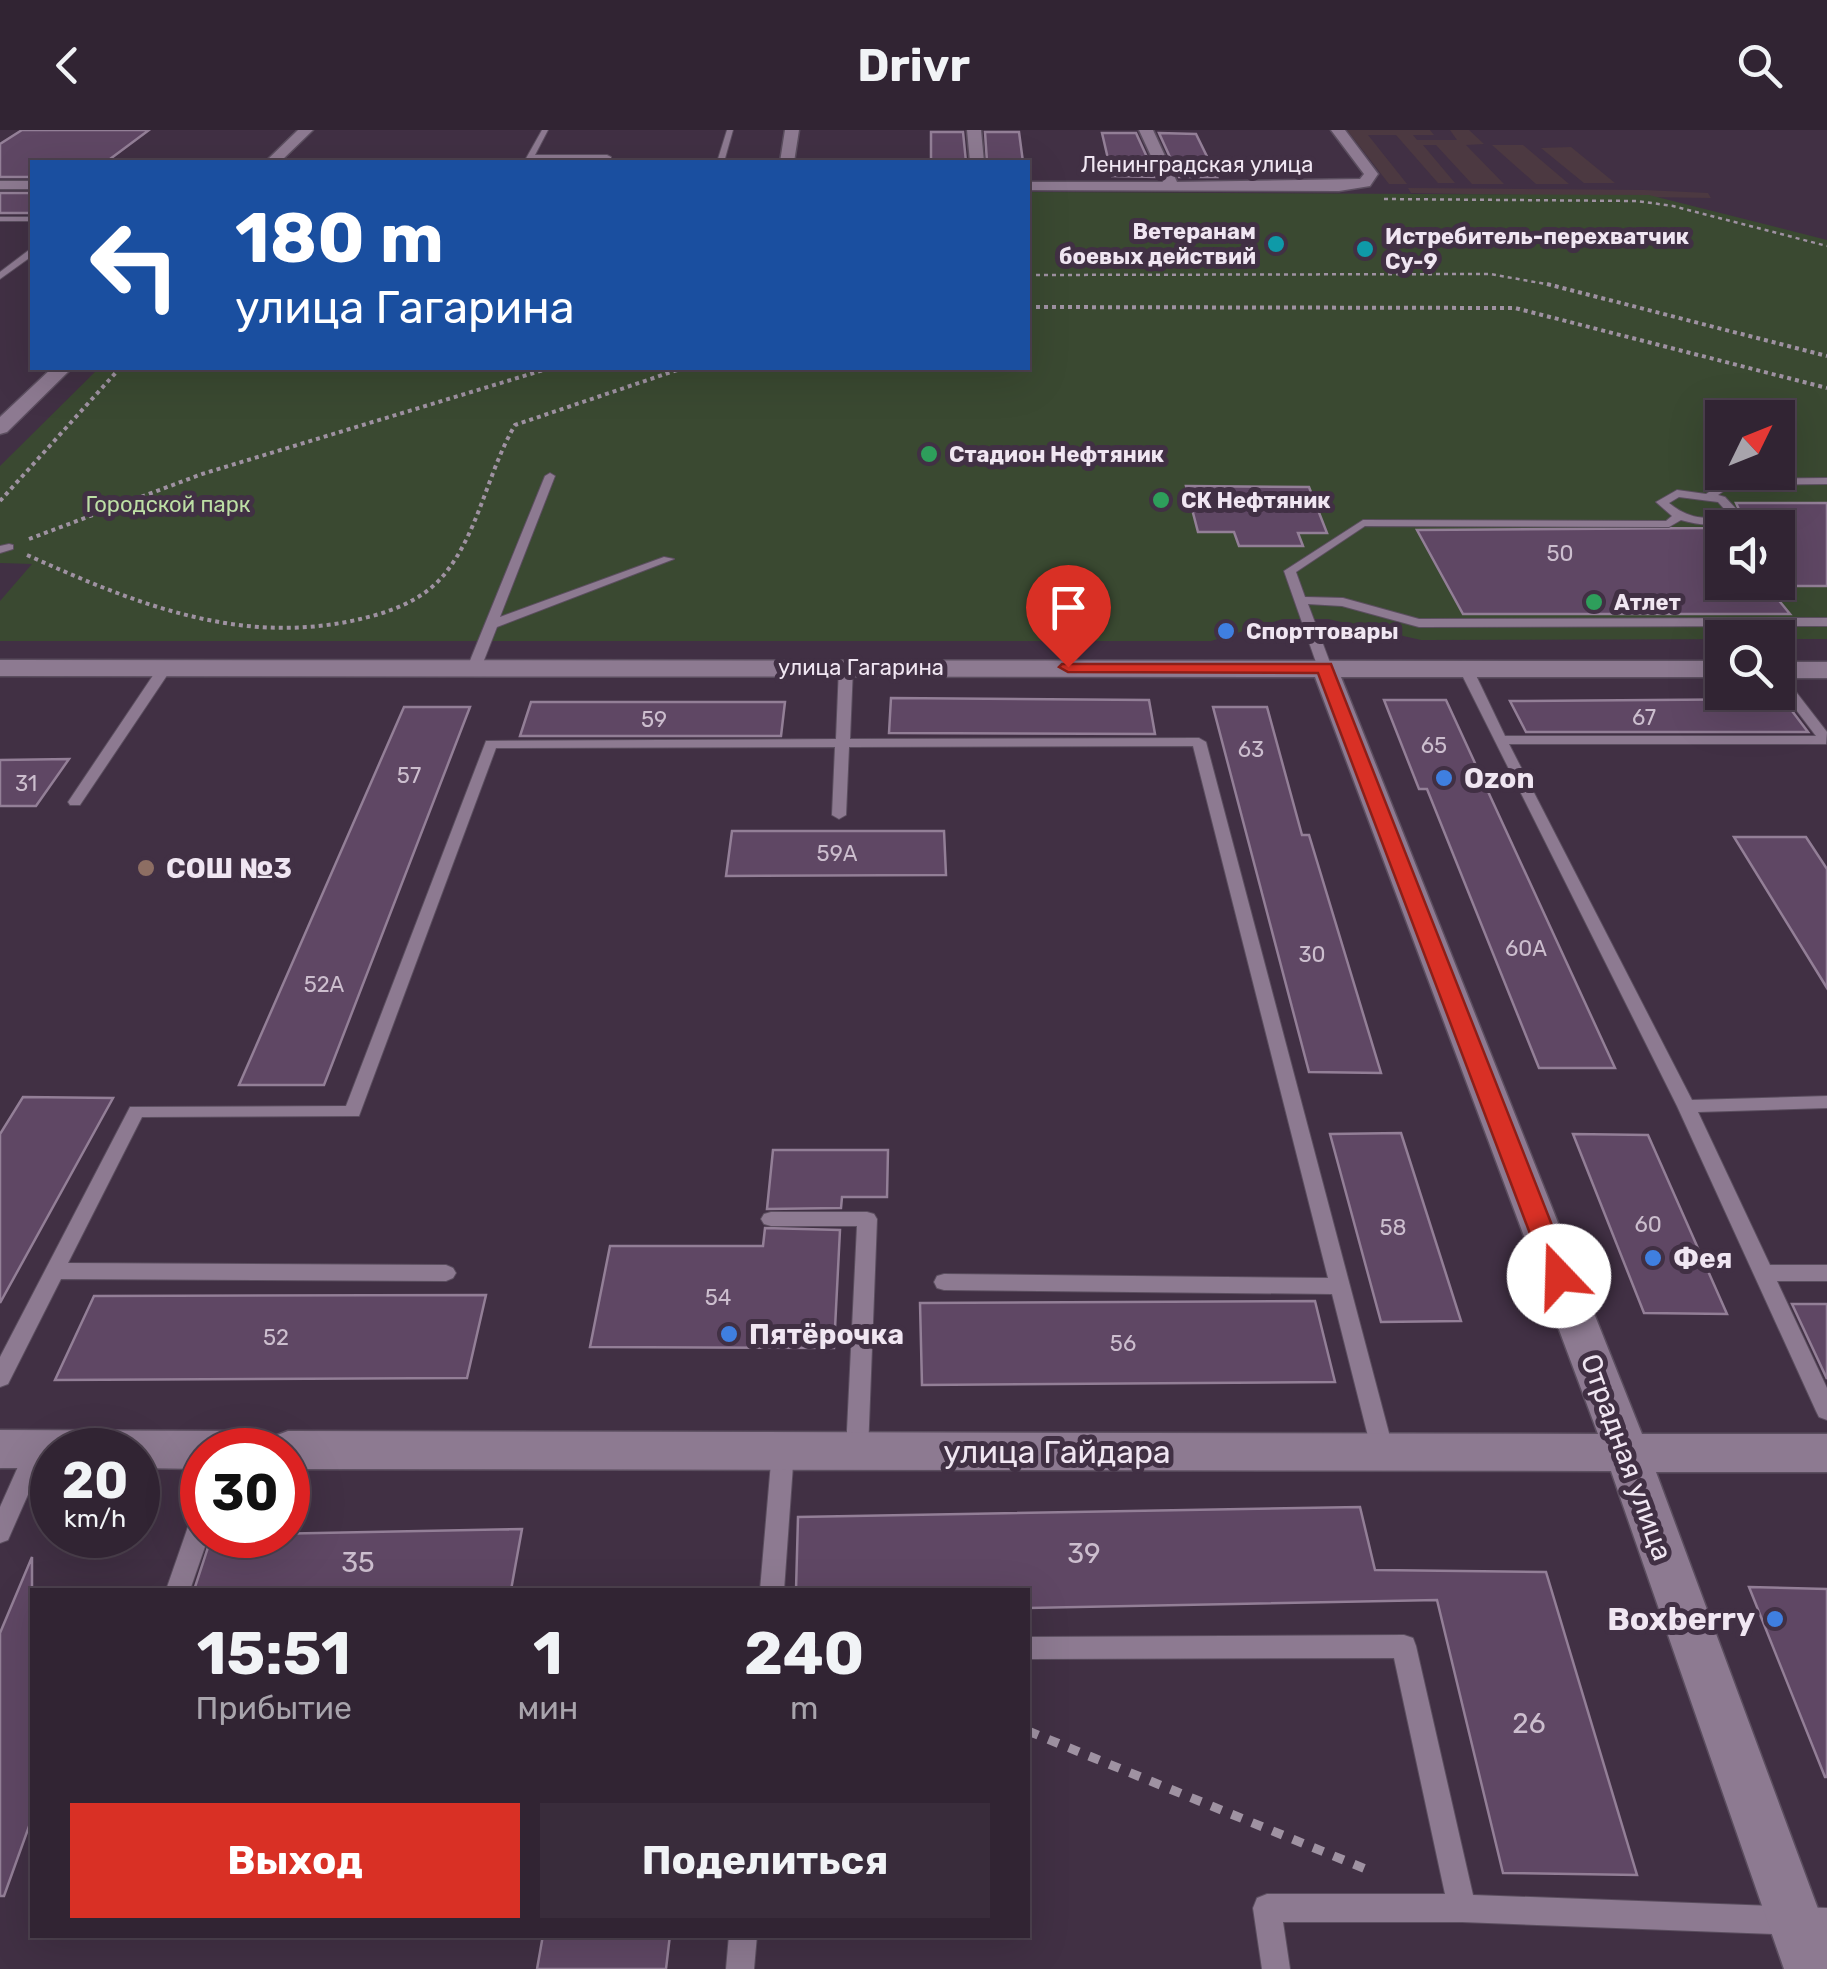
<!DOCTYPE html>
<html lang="ru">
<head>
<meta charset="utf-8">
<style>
  body { margin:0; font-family:Rubik,sans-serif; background:#392c3b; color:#f1f3f6; height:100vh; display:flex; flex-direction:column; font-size:38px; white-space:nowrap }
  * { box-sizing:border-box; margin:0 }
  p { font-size:32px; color:#a8a4ac }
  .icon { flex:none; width:55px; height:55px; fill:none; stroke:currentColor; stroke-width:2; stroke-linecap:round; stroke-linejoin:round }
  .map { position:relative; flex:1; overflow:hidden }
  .panel { position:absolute; left:30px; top:1458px; width:1000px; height:350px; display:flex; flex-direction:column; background:#312433; border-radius:0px; box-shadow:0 10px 40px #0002,0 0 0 2px #4c414e }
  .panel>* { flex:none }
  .top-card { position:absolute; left:30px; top:30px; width:1000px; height:210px; border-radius:0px; box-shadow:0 10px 40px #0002,0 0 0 2px #4c414e; background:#1a4fa0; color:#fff; overflow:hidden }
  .needle { width:65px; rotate:47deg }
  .buttons { position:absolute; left:1705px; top:270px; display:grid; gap:20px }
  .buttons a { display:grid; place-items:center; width:90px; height:90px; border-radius:0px; background:#312433; box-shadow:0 10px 40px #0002,0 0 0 2px #4c414e; font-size:50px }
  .speed { position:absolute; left:30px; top:1298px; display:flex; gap:20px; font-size:50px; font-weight:700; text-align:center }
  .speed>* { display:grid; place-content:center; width:130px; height:130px; border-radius:50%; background:#312433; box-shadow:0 10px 40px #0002,0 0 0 2px #4c414e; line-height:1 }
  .speed small { font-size:25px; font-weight:400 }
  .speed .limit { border:15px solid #d22; background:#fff; color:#111 }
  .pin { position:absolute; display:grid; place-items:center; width:85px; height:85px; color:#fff; margin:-102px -42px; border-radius:50% 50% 50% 0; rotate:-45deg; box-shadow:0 0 10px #0007 }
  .pin .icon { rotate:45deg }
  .me { position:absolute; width:110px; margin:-55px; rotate:339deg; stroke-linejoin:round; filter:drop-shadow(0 0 8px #0008) }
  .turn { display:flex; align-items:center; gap:35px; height:210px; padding:0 40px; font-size:45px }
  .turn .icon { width:130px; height:130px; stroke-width:2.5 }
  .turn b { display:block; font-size:70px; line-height:85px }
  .eta { display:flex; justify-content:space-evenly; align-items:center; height:170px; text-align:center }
  .eta b { font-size:60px; font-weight:700; line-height:70px }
  .primary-button { display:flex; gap:20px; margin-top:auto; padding:20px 40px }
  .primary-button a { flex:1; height:115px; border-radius:0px; background:#d93025; color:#fff; font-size:40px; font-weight:700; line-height:115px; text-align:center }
  .primary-button a+a { background:#392c3b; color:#f1f3f6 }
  header { display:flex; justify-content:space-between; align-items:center; height:130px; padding:0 40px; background:#312433; font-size:45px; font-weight:700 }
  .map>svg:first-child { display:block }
  .industrial { fill:#4c3941 }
  .green { fill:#3a4931; fill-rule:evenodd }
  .building { fill:#5f4764; stroke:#937f97; stroke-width:2.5; fill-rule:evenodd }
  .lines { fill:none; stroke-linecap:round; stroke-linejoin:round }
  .lane-casing { stroke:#5b4e5f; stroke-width:2 }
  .street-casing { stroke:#5b4e5f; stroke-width:3 }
  .path-far2 { stroke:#9f92a2; stroke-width:2.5; stroke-dasharray:4 4; stroke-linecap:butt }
  .path-far1 { stroke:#9f92a2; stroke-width:4; stroke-dasharray:4 4; stroke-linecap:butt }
  .path { stroke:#9f92a2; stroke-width:9; stroke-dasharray:11 11; stroke-linecap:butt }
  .lane { fill:#8d7a91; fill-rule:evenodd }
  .street { fill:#8d7a91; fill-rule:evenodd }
  .route { fill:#d93025; stroke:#8d1f18; stroke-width:2.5 }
  .culture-dot { fill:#0f9aa8; stroke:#413044; stroke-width:4 }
  .leisure-dot { fill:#2e9e5b; stroke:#413044; stroke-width:4 }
  .shop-dot { fill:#3f7fe0; stroke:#413044; stroke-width:4 }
  .education-dot { fill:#8d6e63; stroke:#413044; stroke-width:4 }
  .labels { text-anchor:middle; stroke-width:10; stroke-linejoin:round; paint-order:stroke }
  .far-street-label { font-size:22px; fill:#f0e6f2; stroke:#413044 }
  .far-poi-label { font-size:22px; font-weight:bold; fill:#f0e6f2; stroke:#413044; text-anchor:start }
  .far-park-label { font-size:22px; fill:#bddfa5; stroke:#413044 }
  .number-label { font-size:22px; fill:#ccbece }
  .poi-label { font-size:28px; font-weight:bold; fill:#f0e6f2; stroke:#413044; text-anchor:start }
  .street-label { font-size:28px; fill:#f0e6f2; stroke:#413044 }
  .near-number-label { font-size:28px; fill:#ccbece }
  .near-street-label { font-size:32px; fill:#f0e6f2; stroke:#413044 }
  .near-poi-label { font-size:32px; font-weight:bold; fill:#f0e6f2; stroke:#413044; text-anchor:end }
</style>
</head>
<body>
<header><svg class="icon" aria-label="back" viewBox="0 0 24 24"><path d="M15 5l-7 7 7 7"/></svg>Drivr<svg class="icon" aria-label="search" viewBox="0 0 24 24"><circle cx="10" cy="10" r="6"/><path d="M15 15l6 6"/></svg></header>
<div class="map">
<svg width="1827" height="1839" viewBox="0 0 1827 1839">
  <rect width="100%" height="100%" fill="#413044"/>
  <path class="industrial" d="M1347 0H1430L1434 5H1413L1417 10H1457L1450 0H1469L1484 14 1466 15 1504 54H1472L1436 15H1423L1455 53H1438L1396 5H1368L1407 54H1389Z
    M1492 15H1523L1569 54H1536Z
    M1571 17 1615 53H1584L1541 18Z
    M1408 58 1645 60 1708 63 1711 68 1411 63Z"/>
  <path class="green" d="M1028 62 1649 65 1827 110V509L1421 510 1328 489H1283L1211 511H0V471L32 434 0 433V336L99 238H1028ZM1722 288H1778V342H1722ZM1722 398H1778V452H1722Z"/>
  <path class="building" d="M22 0H149L106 32H32V47H0V14Z
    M931 2H963L966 32H931Z
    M985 2H1019L1023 32H987Z
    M1102 3H1136L1156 47 1112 46Z
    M1159 3 1196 4 1217 47H1179Z
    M0 63H32V83H0Z
    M1186 356 1309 357 1327 403H1298L1303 416H1239L1234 402H1198Z
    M1736 373H1827V456H1767L1790 484H1463L1417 400 1712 398 1742 386ZM1722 398H1778V452H1722Z
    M891 568 1149 570 1155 604 889 603Z
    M1783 569 1808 602H1526L1510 571Z
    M1384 570H1446L1615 938H1539L1427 659H1419Z
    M531 572H785L781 606H520Z
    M404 577H470L324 955H239Z
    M1213 577H1267L1302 705H1309L1381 943 1309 942Z
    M69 629 36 676H0V630Z
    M732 701H944L946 745 726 746Z
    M1734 707H1806L1827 739V858Z
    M23 967 113 968 0 1173V1004Z
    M1401 1003 1461 1191 1381 1192 1330 1004Z
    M1573 1004 1648 1005 1727 1184 1644 1183Z
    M773 1020H888L887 1067H842L841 1078 767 1079Z
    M765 1098 840 1100 834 1218 590 1217 610 1116H763Z
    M486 1165 467 1248 55 1250 94 1166Z
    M1315 1171 1335 1252 922 1255 920 1173Z
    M1792 1174H1827V1249Z
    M1360 1377 1375 1440 1546 1442 1637 1745 1503 1743 1437 1470 1028 1478V1460H796L798 1387Z
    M522 1399 511 1460H194L212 1405Z
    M32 1427V1688L4 1766H0V1503Z
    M1749 1457 1827 1459V1647H1825Z
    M543 1805H670L666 1839H537Z"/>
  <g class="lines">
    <defs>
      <path id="lane" d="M542 0H548L535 25H607L611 27V32H604L603 29H532L530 32H524Z
        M727 0H733L724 32H717Z
        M0 87H32V91H0Z
        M29 120H32V126L0 149V142Z
        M550 343 555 346 500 487 664 427 674 429 497 497 481 538 479 541H469L467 538 545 346Z
        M1827 348V354L1732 355 1718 365 1725 367 1740 383C1722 398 1702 396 1681 390L1669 397 1365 396 1296 442 1305 467 1343 468 1419 489 1827 488V496L1419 497 1342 476 1308 474 1332 538 1325 542 1318 538 1284 441 1363 390 1666 391 1672 386 1656 372 1677 360 1706 364 1729 349ZM1679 367 1718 372 1727 382C1707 393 1686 387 1669 373Z
        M9 414 13 415V419L0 423V416Z
        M846 533 853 537 850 609 1199 608 1206 612 1394 1322 1391 1329 1383 1331 1375 1329 1372 1322 1332 1164 944 1160 937 1158 934 1152 937 1146 944 1144 1328 1148 1193 616 849 617 846 685 839 689 832 685 835 617 496 618 359 986 142 987 68 1133 446 1135 453 1138 456 1143 453 1148 446 1151 61 1149 8 1254 0 1257V1227L130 977 346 976 486 611 836 609 839 537Z
        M1465 533 1472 537 1505 606H1816L1778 556V544L1783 545 1827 602 1826 614H1509L1692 970 1827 966V978L1698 982 1770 1135H1827V1151H1777L1827 1258V1290L1819 1287 1816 1281 1677 976 1458 537Z
        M165 534 172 538 82 672 80 675H70L68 672 160 535Z
        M771 1082H867L874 1084 877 1089 868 1321 865 1328 857 1330 849 1328 846 1321 857 1096H771L764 1094 761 1089 764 1084Z
        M37 1310 45 1312 48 1319 8 1410 0 1413V1377L29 1312Z
        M783 1312 791 1314 794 1321 784 1460H760L772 1321 775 1314Z
        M202 1381V1405H209L190 1460H166L190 1391 194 1384Z
        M1404 1505 1413 1508 1416 1516 1473 1765 1827 1778V1806L1462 1792H1283L1290 1839H1262L1253 1778 1257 1768 1267 1764H1445L1394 1528 1028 1529V1507Z
        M729 1805H757L754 1839H726Z"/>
      <path id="street" d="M298 0H313L280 32H265Z
        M785 0H799L794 32H780Z
        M967 0H981L984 32H970Z
        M1139 0H1153L1177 52 1360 49 1364 44 1331 0H1345L1378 44 1370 56 1339 61 1028 60V52H1163Z
        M0 51H32V59H0Z
        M52 238H72L7 302 0 304V287Z
        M0 530 1722 531V547H1341L1642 1304H1827V1342H1656L1827 1803V1839H1784L1611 1341 288 1339V1320H266L272 1307 288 1301 1598 1304 1315 547 0 546Z
        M1778 532H1827V548H1778Z
        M0 1300 228 1301 244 1307 250 1320H202V1339L138 1338V1320H52V1338H0Z"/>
    </defs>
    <use href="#lane" class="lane-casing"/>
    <use href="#street" class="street-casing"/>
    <path class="path-far2" d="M1384 69 1637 71 1673 76 1827 116
      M1028 145 1490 144 1557 156"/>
    <path class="path-far1" d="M1547 154 1827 226
      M1028 177 1515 178 1827 258
      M0 371 120 238
      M29 409 202 344 550 238
      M27 425C134 473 238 516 356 490 388 483 422 471 443 446 479 403 487 343 515 295L683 238"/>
    <path class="path" d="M1028 1601 1373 1742"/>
    <use href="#lane" class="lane"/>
    <use href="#street" class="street"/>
  </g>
  <path class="route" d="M1062 534H1331L1572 1146 1569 1154H1550L1546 1146 1318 543 1068 542 1059 537Z"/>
  <g class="culture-dot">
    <circle cx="1276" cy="114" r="10"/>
    <circle cx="1365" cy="119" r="10"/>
  </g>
  <g class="leisure-dot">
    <circle cx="929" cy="324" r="10"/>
    <circle cx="1161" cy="370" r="10"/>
    <circle cx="1594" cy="472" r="10"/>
  </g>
  <g class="shop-dot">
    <circle cx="1226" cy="501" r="10"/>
    <circle cx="1444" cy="648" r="10"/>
    <circle cx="1653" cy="1128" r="10"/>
    <circle cx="729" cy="1204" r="10"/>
    <circle cx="1775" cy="1489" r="10"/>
  </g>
  <circle class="education-dot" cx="146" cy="738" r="10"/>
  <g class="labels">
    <g class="far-street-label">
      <text x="1197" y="42">Ленинградская улица</text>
      <text x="861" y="545">улица Гагарина</text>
    </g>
    <g class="far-poi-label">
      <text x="1256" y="109" text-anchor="end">Ветеранам<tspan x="1256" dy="25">боевых действий</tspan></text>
      <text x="1385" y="114">Истребитель-перехватчик<tspan x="1385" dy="25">Су-9</tspan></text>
      <text x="949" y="332">Стадион Нефтяник</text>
      <text x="1181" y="378">СК Нефтяник</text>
      <text x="1614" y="480">Атлет</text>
      <text x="1246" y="509">Спорттовары</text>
    </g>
    <g class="far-park-label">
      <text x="168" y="382">Городской парк</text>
    </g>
    <g class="number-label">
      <text x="1560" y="431">50</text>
      <text x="1644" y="595">67</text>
      <text x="654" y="597">59</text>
      <text x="1434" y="623">65</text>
      <text x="1251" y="627">63</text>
      <text x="409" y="653">57</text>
      <text x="26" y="661">31</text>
      <text x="837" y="731">59А</text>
      <text x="1526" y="826">60А</text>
      <text x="1312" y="832">30</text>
      <text x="324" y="862">52А</text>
      <text x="1648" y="1102">60</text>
      <text x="1393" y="1105">58</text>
      <text x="718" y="1175">54</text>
      <text x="276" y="1215">52</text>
      <text x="1123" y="1221">56</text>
    </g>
    <g class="poi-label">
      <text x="1464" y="658">Ozon</text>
      <text x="166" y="748">СОШ №3</text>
      <text x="1673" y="1138">Фея</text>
      <text x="749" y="1214">Пятёрочка</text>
    </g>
    <g class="street-label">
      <text transform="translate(1627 1327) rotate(70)" y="10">Отрадная улица</text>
    </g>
    <g class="near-number-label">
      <text x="1084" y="1433">39</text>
      <text x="358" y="1442">35</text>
      <text x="1529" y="1603">26</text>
    </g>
    <g class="near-street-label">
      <text x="1057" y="1333">улица Гайдара</text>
    </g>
    <g class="near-poi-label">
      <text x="1755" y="1500">Boxberry</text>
    </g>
  </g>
</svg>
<div class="buttons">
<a><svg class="needle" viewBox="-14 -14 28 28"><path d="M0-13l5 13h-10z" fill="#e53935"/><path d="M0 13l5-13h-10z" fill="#a8a4ac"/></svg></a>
<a><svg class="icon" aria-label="sound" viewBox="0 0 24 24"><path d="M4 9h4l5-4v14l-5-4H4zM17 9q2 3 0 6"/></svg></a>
<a><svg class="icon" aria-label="search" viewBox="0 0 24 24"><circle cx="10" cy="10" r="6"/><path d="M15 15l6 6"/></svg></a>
</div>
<div class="speed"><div>20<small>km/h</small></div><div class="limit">30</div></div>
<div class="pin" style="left:1068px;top:537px;background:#d93025"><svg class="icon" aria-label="arrive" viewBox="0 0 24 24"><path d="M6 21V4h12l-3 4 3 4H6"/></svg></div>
<svg class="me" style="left:1559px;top:1146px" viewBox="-20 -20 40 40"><circle r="19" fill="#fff"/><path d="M0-13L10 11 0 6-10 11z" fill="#d93025"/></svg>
<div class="top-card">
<div class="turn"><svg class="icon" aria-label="left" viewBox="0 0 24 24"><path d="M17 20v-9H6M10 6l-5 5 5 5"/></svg><div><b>180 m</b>улица Гагарина</div></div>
</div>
<section class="panel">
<div class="eta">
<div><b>15:51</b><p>Прибытие</p></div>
<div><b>1</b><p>мин</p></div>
<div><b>240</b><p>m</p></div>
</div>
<div class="primary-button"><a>Выход</a><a>Поделиться</a></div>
</section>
</div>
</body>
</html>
